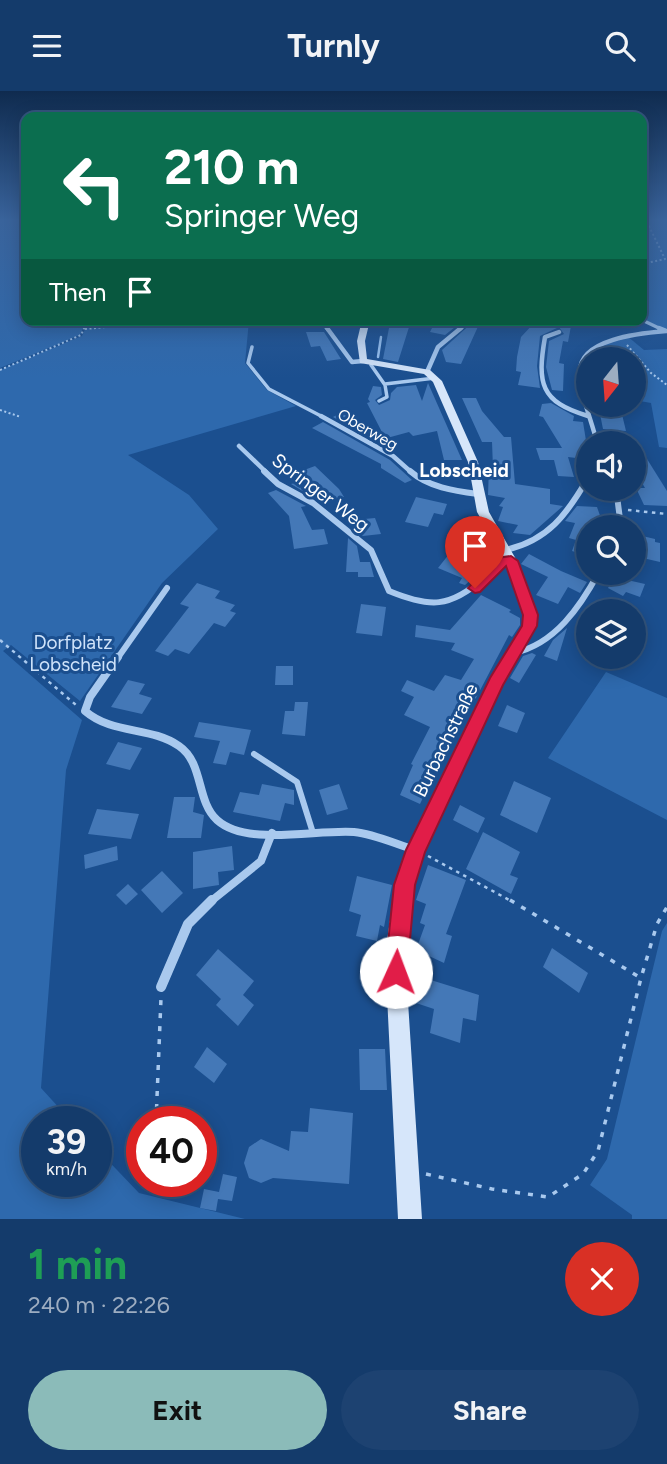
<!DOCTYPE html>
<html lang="en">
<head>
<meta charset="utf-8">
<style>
  body { margin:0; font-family:Figtree,sans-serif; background:#1d4271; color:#f1f3f6; height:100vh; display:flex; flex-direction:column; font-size:26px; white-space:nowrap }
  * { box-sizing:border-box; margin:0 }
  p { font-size:23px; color:#9dadc1 }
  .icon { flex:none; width:38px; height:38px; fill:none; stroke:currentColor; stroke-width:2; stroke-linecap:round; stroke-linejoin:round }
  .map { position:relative; height:1128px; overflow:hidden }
  .side { display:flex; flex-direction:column; background:#143b6b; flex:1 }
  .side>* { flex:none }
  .hud { position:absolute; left:21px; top:21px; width:626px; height:214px; border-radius:14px; box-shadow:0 4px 18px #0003,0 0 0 2px #33557e; background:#0b6e4f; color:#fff; overflow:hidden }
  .needle { width:46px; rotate:197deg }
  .controls { position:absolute; left:576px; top:256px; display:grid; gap:14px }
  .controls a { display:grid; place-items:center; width:70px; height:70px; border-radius:50%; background:#143b6b; box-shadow:0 4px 18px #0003,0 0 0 2px #33557e; font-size:35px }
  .speed { position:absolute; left:21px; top:1015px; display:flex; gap:14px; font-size:35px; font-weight:700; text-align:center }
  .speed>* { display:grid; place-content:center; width:91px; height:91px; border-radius:50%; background:#143b6b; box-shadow:0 4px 18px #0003,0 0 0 2px #33557e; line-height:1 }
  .speed small { font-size:18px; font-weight:400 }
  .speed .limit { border:10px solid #d22; background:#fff; color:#111 }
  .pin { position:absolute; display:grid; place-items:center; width:60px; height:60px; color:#fff; margin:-72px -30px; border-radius:50% 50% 50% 0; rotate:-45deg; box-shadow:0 0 7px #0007 }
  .pin .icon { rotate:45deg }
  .me { position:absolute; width:77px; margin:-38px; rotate:2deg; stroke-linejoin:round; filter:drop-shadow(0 0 5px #0008) }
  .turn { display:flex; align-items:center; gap:24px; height:147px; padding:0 28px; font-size:32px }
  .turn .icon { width:91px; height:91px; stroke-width:2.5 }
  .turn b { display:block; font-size:49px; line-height:60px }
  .then { display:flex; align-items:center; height:66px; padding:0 28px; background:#0003; gap:14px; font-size:26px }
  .round { display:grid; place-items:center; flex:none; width:74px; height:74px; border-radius:37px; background:#1d4271 }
  .overview { display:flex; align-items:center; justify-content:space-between; height:119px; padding:0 28px }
  h1 { font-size:42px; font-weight:700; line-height:52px; color:#1e9e55 }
  .primary-button { display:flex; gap:14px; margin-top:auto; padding:14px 28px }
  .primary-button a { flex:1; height:80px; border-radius:42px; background:#8bbbb9; color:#111; font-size:28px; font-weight:700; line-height:80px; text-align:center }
  .primary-button a+a { background:#1d4271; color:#f1f3f6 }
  header { display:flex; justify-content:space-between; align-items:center; height:91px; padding:0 28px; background:#143b6b; font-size:32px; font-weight:700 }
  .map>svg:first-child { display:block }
  .green { fill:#2e69ad }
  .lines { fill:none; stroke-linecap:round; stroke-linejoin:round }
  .stream { stroke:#9cc4f0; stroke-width:2.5 }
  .building { fill:#4478b7 }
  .path-far2 { stroke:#a9c9ee; stroke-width:2; stroke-dasharray:2 2.5; stroke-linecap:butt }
  .path-far1 { stroke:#a9c9ee; stroke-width:2.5; stroke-dasharray:3.5 4.5; stroke-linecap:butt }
  .path { stroke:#a9c9ee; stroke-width:3.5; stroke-dasharray:5 8; stroke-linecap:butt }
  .lane-far1 { stroke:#a9c9ee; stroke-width:3.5 }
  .lane { stroke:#a9c9ee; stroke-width:6 }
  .street-far4 { stroke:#a9c9ee; stroke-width:3.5 }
  .street-far3 { stroke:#a9c9ee; stroke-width:4.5 }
  .street-far2 { stroke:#a9c9ee; stroke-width:6 }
  .street-far1 { stroke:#a9c9ee; stroke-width:8 }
  .street { stroke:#a9c9ee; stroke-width:10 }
  .secondary { fill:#d6e6fa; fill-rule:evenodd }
  .route { fill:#e11d48; stroke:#92132f; stroke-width:2 }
  .labels { text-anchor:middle; stroke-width:6; stroke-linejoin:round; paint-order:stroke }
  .far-street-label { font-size:16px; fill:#fff; stroke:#1b4f8f }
  .far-quarter-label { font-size:19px; font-weight:bold; fill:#fff; stroke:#1b4f8f }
  .street-label { font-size:19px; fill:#fff; stroke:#1b4f8f }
  .park-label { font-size:19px; fill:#cfe3fa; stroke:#1b4f8f }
</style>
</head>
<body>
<header><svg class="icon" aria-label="menu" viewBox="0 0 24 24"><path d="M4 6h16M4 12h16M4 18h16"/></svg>Turnly<svg class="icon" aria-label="search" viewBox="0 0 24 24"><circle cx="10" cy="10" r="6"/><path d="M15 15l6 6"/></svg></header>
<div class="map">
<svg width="667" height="1128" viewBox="0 0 667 1128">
  <rect width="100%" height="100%" fill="#1b4f8f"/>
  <path class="green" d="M0 129H26V229H87L80 244 0 277Z
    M642 129H667V240L642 228Z
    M89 229H249L245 272 267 299 296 315 128 364 189 404 218 438 162 492 80 610 11 554 3 560 82 629 66 679 41 997 72 1031H37V1090H96V1057L139 1102 245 1128H0V279L82 245Z
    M627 245 644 259 667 258V357L659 356 651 312 634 309V268H588L586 301C576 263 592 256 627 245Z
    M606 581 667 607V729L548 667Z
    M667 832V1128H632V1124L590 1094 607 1068 662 840Z"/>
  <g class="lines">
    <path class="stream" d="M378 266 381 246"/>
  </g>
  <path class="building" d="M395 229H408L407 233H410L398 271 383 268 389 237Z
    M436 229 451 231 464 229 445 244 430 241Z
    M475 229H481L461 273 446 271 442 259Z
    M553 229H568L567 236 571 235 568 251 563 250 559 272 564 273 563 300 552 299 546 276 549 250 564 243 559 236 540 245 537 275 540 297 518 294 521 281 516 280 517 266 521 246 534 232 552 236Z
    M306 241H324L341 268 327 270 320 255 311 256Z
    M428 292 462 369H444L437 340 413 345 409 341 376 350 333 326 341 322 384 345 367 312 370 311 368 308 373 295 381 296 382 304 375 309 379 314 390 309 391 302 397 296 416 294 422 310Z
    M462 307H476L482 320 504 346H511L515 393 550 398V413L563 415 530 444 513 442 518 434 498 430 503 416 499 415 505 407 488 404 489 376 493 377 492 351H482Z
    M551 312 574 325 573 330 583 331 588 362 583 361 584 368 568 366 574 386 558 385 554 369H540L536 357H562L543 326 539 325 542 313Z
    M598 313 620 315 626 340 603 338Z
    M323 331 390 369 412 389 405 392 381 377V373L312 337Z
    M634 368H647L667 400V415L644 414 636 397H645L634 378Z
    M315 375 339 398 344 406 321 411 291 393 295 392 288 385Z
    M276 399 306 415 301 416 312 439 324 438 328 453 294 458 289 425 268 402Z
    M416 406 447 413 443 424 434 422 428 436 405 431Z
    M577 415 597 416 604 436H588V465L572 460 576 449 569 447 575 432 565 430Z
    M375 427 381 443 363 445 358 441 354 429Z
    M634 443 655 448V451L660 452V471L634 465Z
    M348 447 357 455 360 471H370L374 486H358V481H346Z
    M461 448 476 454 472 459 494 469 465 494 459 492 462 487 438 477Z
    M529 463 561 480 587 491 580 502 568 496 558 513 536 504 548 486 521 473Z
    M614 486 645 493 640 506 626 501 623 505 608 497Z
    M197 492 220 500 215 507 235 514 230 520 236 522 225 536 214 532 189 563 175 558 168 565 155 560 189 516 180 513Z
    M481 504 511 519 509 521 520 527V534L512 546 509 544 476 607 450 633 457 635 420 713 400 704 413 674 411 673 430 636 404 624 414 606 401 600 407 589 434 600 445 584 461 589 474 568 451 559 455 552 415 546 416 534 450 539Z
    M361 513 386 516 382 545 356 542Z
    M567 537 557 570 544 565 553 549Z
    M532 562 536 564 519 592 510 587 523 565Z
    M276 575H293V594H275Z
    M128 589 145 593 139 603 152 607 142 623 111 616Z
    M295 611H308L305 645 282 643 285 620H294Z
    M507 614 525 622 517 642 498 635Z
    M199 631 251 639 244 664 230 661 226 674 213 672 220 650 194 646Z
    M118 651 142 657 130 679 106 673Z
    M514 690 551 707 537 742 500 724Z
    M262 693 294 699V714L285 712 280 730 233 721 240 701 259 704Z
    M339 693 348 718 327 724 319 699Z
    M174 706H195L193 721 204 724 201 747H167Z
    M460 714 485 727 478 742 453 729Z
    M97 718 139 723 131 748 88 743Z
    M483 741 520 761 510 784 518 787 511 803 466 778Z
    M117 755 118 769 85 778 84 764Z
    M232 755 234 779 218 781 219 794 193 798V761Z
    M428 774 466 789 446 843 452 845 444 872 416 859 425 834 420 832 426 813 416 809Z
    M162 780 183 802 162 822 141 799Z
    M357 785 392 794 384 836 380 834 377 850 356 845 361 824 349 820Z
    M128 793 138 803 126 814 116 804Z
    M552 857 588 882 579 902 543 876Z
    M218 858 254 890 243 904 254 914 238 935 216 914 221 908 196 884Z
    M418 885 479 904 476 930 463 927 460 952 430 942 434 918 413 911Z
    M207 956 227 973 214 992 194 976Z
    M359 958H385L387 999H360Z
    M310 1017 353 1022 349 1093 273 1087 261 1092 249 1087 244 1072 249 1056 261 1048 289 1060 291 1040 308 1041Z
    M223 1083 237 1086 232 1110 218 1108 216 1120 200 1117 204 1098 219 1101Z"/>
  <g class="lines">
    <path class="path-far2" d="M642 173 665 168 646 129
      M85 238 179 229
      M627 254 651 282 667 294
      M0 279 81 244 88 229
      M0 319 21 326"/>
    <path class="path-far1" d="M628 419 667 423
      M0 549 76 614
      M428 765 513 811"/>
    <path class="path" d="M510 809 641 887
      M156 1031 161 907
      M426 1083 492 1098 548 1106 583 1083 598 1060 641 887 657 833 667 816"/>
    <path class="lane-far1" d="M252 256 248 272 269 298 321 325
      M371 274 385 294 387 306 379 310
      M385 293 435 287"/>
    <path class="lane" d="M254 663 297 691 313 742"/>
    <path class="street-far4" d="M321 229 328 239
      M642 229 663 239
      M459 239 471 229"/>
    <path class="street-far3" d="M327 237 352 271 363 270
      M659 237 664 239
      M559 241 545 246C537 292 540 311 588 325
      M427 281 438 256 461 237
      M321 325 393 365 411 381
      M597 352C592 330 580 304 580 282 578 247 643 242 667 240
      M239 355 266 381"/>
    <path class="street-far2" d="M264 380 278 393 313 412 371 459 389 500C430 517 450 517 484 487 493 478 498 471 511 470
      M410 380C428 396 454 400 478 403
      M616 397 621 436
      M505 459C548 450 567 423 588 387
      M514 562C555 553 580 516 599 481
      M117 568 167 497"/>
    <path class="street-far1" d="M118 566 90 606 85 620C113 644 150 635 179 655 204 672 196 710 217 729 247 756 317 738 354 741 375 743 395 753 415 759
      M210 811 261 770 272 742"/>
    <path class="street" d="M161 896 188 833 212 809"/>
    <path class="secondary" d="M362 229H370L365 250 367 268 430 279 442 290 478 371 489 421 517 470 537 524V535L502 595 423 761 413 794 405 864 422 1128H398L385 864 395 794 409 753 491 588 523 535V524L505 470 477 421 468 371 433 291 424 283 360 272 357 250Z"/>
  </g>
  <linearGradient id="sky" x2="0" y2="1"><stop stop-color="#0f2b4f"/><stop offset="0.45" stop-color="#39639b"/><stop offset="1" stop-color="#39639b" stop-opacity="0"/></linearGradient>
  <rect width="667" height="287" fill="url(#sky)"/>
  <path class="route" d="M511 465 518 470 538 524 537 535 503 594 425 761 415 794 407 881 404 889 396 893 388 889 385 881 394 794 406 759 490 587 522 535 523 524 506 475 480 501 475 502 468 497 496 467Z"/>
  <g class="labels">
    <g class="far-street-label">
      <text transform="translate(368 338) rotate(30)" y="6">Oberweg</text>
    </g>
    <g class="far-quarter-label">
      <text x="464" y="386">Lobscheid</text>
    </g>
    <g class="street-label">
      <text transform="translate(321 401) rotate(37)" y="7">Springer Weg</text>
      <text transform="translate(445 649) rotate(-64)" y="7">Burbachstraße</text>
    </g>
    <g class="park-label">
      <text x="73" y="558">Dorfplatz<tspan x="73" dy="22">Lobscheid</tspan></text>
    </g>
  </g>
</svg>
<div class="controls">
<a><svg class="needle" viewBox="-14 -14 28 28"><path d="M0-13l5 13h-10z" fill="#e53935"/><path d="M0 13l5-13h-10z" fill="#9dadc1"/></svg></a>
<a><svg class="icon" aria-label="sound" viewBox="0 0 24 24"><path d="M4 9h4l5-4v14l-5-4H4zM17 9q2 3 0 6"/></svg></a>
<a><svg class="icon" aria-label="search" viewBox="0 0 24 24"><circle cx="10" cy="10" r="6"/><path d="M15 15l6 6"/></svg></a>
<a><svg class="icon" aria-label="layers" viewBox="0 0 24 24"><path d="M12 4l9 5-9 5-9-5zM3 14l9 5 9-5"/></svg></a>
</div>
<div class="speed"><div>39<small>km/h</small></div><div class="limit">40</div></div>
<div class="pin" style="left:475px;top:497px;background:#d93025"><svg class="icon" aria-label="arrive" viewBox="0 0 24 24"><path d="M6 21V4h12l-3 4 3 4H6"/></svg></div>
<svg class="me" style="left:396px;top:881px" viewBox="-20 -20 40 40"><circle r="19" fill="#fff"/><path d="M0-13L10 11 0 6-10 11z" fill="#e11d48"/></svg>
<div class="hud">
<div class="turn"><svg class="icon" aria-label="left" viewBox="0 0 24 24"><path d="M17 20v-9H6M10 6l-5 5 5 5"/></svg><div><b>210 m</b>Springer Weg</div></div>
<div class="then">Then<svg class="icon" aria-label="arrive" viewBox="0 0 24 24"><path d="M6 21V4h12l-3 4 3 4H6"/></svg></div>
</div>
</div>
<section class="side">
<div class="overview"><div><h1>1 min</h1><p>240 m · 22:26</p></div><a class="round" style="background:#d93025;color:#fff"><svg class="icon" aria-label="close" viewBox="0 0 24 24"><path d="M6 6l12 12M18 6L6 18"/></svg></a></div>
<div class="primary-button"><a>Exit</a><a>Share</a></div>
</section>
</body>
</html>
